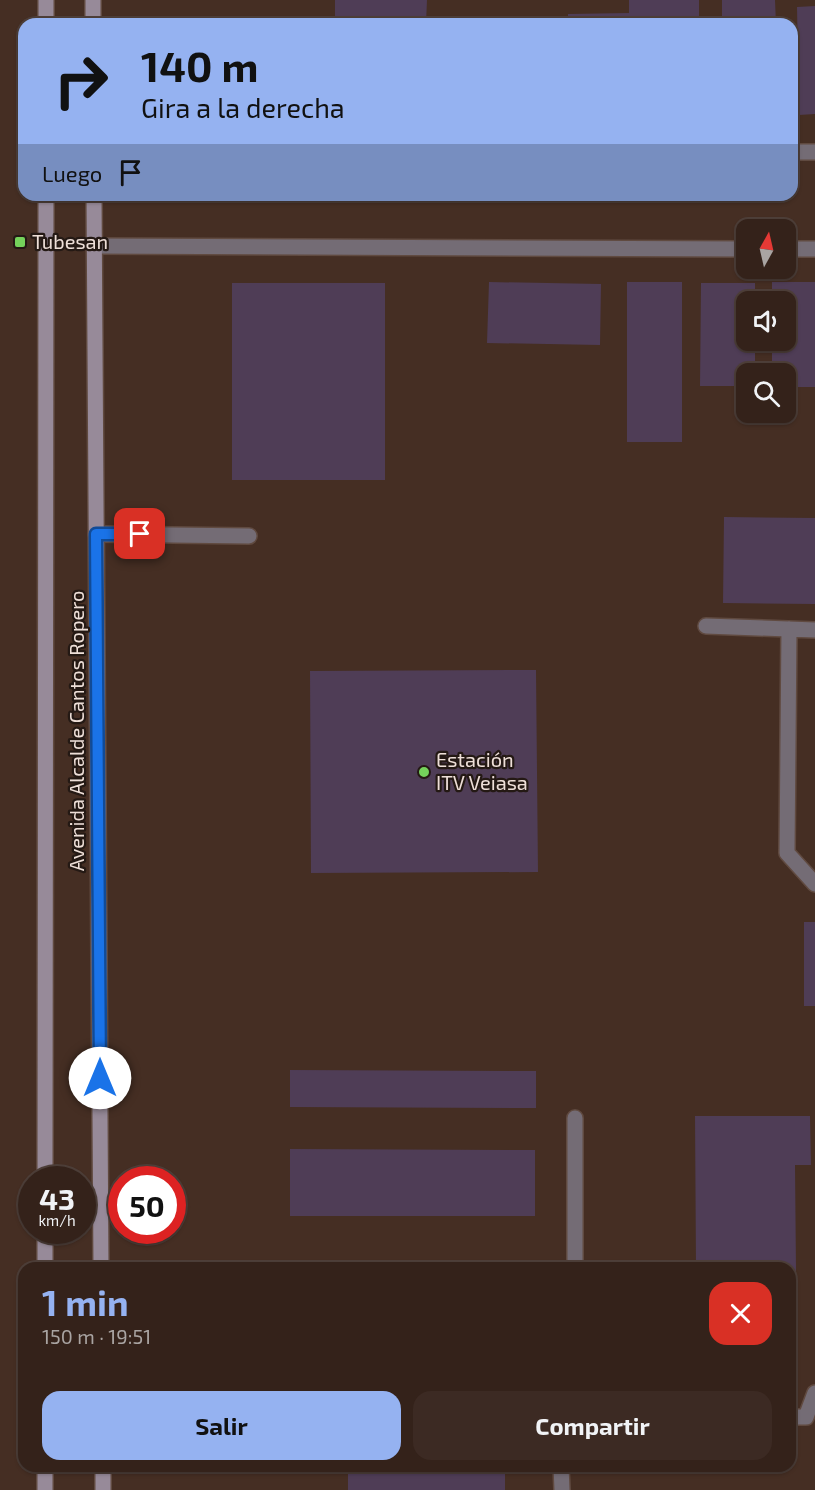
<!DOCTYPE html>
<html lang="es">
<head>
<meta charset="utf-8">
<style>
  body { margin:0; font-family:"Exo 2",sans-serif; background:#3c2a23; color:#f1f3f6; height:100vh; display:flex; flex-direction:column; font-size:22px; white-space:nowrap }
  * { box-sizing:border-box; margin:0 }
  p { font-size:20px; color:#a9a4a2 }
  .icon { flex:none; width:33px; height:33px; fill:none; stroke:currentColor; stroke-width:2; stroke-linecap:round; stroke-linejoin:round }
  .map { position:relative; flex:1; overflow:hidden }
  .side { position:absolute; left:18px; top:1262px; width:778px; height:210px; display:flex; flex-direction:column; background:#34221a; border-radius:18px; box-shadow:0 2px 4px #0004,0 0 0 2px #4e3f39 }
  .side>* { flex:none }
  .banner { position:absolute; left:18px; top:18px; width:780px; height:183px; border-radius:18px; box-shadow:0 2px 4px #0004,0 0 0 2px #4e3f39; background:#95b2f1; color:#111; overflow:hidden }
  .needle { width:39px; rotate:8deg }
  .fabs { position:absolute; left:736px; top:219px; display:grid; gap:12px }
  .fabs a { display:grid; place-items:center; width:60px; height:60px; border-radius:12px; background:#34221a; box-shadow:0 2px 4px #0004,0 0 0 2px #4e3f39; font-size:30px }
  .speed { position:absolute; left:18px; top:1166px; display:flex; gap:12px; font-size:30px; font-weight:700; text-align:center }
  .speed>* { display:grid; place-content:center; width:78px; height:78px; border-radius:50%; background:#34221a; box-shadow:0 2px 4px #0004,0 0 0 2px #4e3f39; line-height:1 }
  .speed small { font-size:15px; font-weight:400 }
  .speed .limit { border:9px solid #d22; background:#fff; color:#111 }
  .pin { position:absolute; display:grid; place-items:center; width:51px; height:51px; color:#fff; margin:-26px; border-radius:12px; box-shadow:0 3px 9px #0006 }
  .me { position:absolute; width:66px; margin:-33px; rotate:0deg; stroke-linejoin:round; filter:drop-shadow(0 0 4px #0008) }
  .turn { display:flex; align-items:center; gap:21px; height:126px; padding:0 24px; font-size:27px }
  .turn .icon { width:78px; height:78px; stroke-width:2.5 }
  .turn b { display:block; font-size:42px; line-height:51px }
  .then { display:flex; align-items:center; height:57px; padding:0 24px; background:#0003; gap:12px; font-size:22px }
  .round { display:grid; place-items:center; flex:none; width:63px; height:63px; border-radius:18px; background:#3c2a23 }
  .summary { display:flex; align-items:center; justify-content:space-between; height:102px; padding:0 24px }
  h1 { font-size:36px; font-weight:700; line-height:45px; color:#95b2f1 }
  .primary-button { display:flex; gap:12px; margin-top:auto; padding:12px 24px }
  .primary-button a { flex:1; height:69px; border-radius:18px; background:#95b2f1; color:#111; font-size:24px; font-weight:700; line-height:69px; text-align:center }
  .primary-button a+a { background:#3c2a23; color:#f1f3f6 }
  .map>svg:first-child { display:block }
  .building { fill:#4f3d56 }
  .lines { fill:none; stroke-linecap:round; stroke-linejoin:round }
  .lane-casing { stroke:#604a40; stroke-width:18 }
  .secondary-casing { stroke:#604a40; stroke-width:18 }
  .lane { stroke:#746c75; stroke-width:15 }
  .secondary { stroke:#978a99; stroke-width:15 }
  .route-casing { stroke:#114b97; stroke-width:15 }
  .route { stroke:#1a73e8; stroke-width:10 }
  .poi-dot { fill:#75d25b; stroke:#241914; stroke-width:2 }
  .labels { text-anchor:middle; stroke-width:4.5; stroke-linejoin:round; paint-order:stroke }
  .poi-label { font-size:20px; fill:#eedfd8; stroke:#241914; text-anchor:start }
  .street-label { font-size:20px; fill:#eedfd8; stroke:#241914 }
</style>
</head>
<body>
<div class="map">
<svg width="815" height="1490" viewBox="0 0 815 1490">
  <rect width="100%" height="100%" fill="#452e23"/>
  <path class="building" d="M335 0H427L426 24H335Z
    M629 0H699V24H568V14L629 13Z
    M722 0H775L776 24H722Z
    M815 6V114L799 115 797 7Z
    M489 282 601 284 600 345 487 343Z
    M627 282H682V442H627Z
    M772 282H815V387H786V374H772V340H786V302H772Z
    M232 283H385V480H232Z
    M701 283H755V302H747V340H755V374H747V386H700Z
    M724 517 815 518V604L723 603Z
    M536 670 538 872 311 873 310 671Z
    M804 922H815V1006H804Z
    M290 1070 536 1071V1108L290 1107Z
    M695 1116H810L811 1165H795L797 1373H790V1268H696Z
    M290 1149 535 1150V1216H290Z
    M348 1466H505V1490H348Z"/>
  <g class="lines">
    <defs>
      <path id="lane" d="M792 152H815
        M94 246 747 249
        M786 249H815
        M96 534 249 536
        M706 626 815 630
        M789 629 787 853 815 884
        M575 1268V1118
        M790 1417H806L815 1393
        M561 1466 562 1490"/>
      <path id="secondary" d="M93 0V24
        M46 24V0
        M94 195 101 1268
        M45 1179 46 195
        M45 1268V1230
        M103 1466V1490
        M45 1490V1466"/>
    </defs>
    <use href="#lane" class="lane-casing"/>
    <use href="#secondary" class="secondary-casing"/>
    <use href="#lane" class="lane"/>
    <use href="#secondary" class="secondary"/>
  </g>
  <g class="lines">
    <defs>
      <path id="route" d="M100 1078 96 534H140"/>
    </defs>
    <use href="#route" class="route-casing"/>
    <use href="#route" class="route"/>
  </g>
  <g class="poi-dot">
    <rect x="14" y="236" width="12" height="12" rx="3"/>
    <circle cx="424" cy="772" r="6"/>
  </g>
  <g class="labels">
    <g class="poi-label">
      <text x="32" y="249">Tubesan</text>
      <text x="436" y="767">Estación<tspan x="436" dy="23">ITV Veiasa</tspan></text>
    </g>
    <g class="street-label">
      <text transform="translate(77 731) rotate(-90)" y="7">Avenida Alcalde Cantos Ropero</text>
    </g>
  </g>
</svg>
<div class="fabs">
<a><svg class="needle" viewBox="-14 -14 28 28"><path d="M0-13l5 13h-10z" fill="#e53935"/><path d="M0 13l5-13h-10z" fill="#a9a4a2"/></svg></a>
<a><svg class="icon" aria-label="sound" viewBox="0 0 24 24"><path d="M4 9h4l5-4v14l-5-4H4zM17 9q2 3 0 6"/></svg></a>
<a><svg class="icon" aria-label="search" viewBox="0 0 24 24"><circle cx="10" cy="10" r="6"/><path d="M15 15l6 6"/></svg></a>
</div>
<div class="speed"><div>43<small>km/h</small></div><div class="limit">50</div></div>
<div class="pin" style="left:140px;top:534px;background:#d93025"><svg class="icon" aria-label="arrive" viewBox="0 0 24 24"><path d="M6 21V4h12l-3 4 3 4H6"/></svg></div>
<svg class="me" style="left:100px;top:1078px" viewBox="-20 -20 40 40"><circle r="19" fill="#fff"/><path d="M0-13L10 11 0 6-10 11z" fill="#1a73e8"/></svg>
<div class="banner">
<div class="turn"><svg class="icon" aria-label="right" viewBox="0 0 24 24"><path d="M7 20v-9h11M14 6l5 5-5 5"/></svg><div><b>140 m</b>Gira a la derecha</div></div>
<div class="then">Luego<svg class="icon" aria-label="arrive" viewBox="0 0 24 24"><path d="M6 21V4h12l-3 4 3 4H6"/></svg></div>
</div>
<section class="side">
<div class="summary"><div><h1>1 min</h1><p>150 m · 19:51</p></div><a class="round" style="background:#d93025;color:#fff"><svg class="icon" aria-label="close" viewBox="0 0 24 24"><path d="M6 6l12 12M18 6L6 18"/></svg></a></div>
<div class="primary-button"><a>Salir</a><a>Compartir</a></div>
</section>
</div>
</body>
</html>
